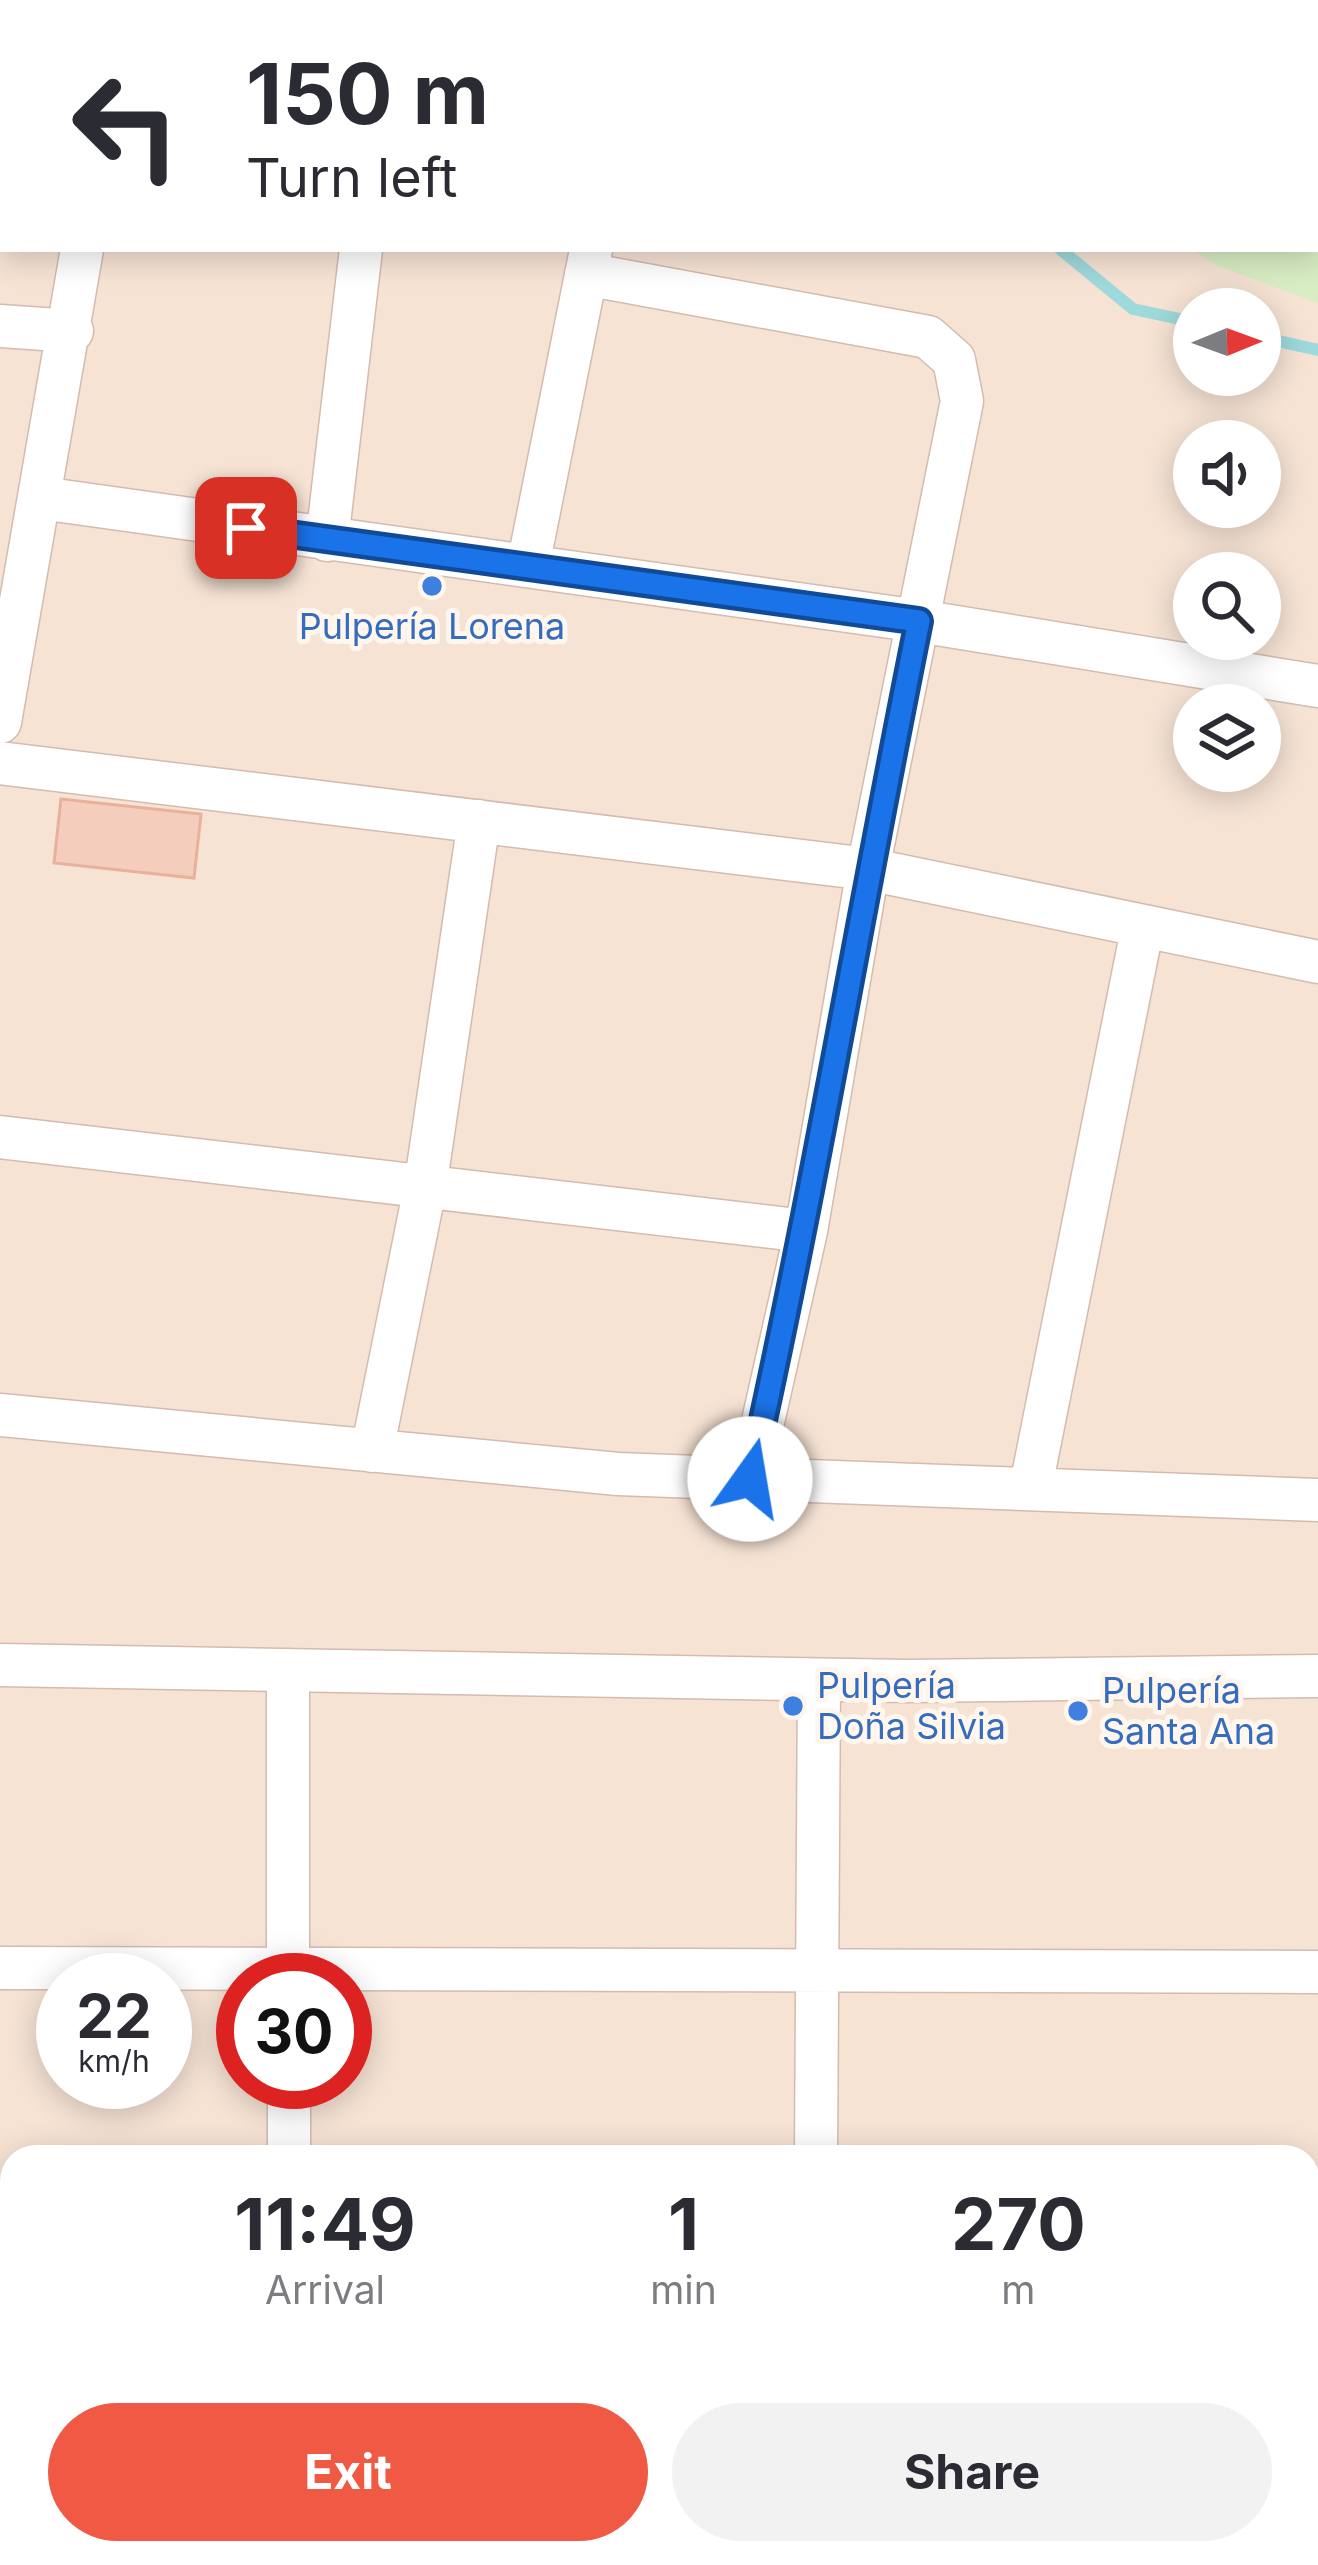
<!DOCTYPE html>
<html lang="en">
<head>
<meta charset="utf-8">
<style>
  body { margin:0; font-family:Inter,sans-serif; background:#f2f2f3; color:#2b2b33; height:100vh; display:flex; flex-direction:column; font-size:45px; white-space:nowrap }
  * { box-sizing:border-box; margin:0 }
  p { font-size:39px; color:#7c7c81 }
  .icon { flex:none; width:66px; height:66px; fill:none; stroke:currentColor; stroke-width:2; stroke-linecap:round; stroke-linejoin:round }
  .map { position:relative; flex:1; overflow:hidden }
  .side { position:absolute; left:0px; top:2145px; width:1320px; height:420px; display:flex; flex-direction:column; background:#fff; border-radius:36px 36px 0 0; box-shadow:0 6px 30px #0003 }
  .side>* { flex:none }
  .hud { position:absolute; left:0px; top:0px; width:1320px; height:252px; box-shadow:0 6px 30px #0003; background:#fff; color:#2b2b33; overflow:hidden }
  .needle { width:78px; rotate:89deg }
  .tools { position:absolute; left:1173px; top:288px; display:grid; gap:24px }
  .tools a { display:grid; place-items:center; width:108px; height:108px; border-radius:50%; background:#fff; box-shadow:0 6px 30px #0003; font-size:60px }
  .speed { position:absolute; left:36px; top:1953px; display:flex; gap:24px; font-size:60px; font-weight:700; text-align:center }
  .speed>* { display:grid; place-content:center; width:156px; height:156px; border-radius:50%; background:#fff; box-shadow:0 6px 30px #0003; line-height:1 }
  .speed small { font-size:30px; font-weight:400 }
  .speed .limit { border:18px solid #d22; background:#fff; color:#111 }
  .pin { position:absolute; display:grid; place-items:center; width:102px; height:102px; color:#fff; margin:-51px; border-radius:24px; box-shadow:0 6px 18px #0006 }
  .me { position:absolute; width:132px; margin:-66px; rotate:13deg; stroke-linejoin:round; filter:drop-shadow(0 0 9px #0008) }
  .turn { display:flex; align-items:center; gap:42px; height:252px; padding:0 48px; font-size:54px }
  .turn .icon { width:156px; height:156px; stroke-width:2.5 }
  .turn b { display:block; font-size:84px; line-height:102px }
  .eta { display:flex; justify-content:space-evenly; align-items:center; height:204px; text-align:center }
  .eta b { font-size:72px; font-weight:700; line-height:84px }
  .action { display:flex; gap:24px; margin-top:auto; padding:24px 48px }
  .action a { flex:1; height:138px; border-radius:72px; background:#f05943; color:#fff; font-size:48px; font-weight:700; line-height:138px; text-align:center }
  .action a+a { background:#f2f2f3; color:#2b2b33 }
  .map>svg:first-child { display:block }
  .residential { fill:#f6e3d4; fill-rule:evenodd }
  .green { fill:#d8edc3 }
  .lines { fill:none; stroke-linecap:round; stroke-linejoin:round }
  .stream { stroke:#9ed9dc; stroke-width:12 }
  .building { fill:#f5cdbc; stroke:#e9b19b; stroke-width:3 }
  .street-casing { stroke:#d4bbae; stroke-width:45 }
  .street { stroke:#fff; stroke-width:42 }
  .route-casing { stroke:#114b97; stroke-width:30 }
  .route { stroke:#1a73e8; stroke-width:21 }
  .shop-dot { fill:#3f7fe0; stroke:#fff7ee; stroke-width:4.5 }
  .labels { text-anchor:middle; stroke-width:10; stroke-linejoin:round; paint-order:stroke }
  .shop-label { font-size:36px; fill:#366cbe; stroke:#fff7ee; text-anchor:start }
</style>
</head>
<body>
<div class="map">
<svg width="1318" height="2565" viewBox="0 0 1318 2565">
  <rect width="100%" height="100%" fill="#fef2e6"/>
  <path class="residential" d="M0 0H1318V2565H0ZM3 3H1317V249H3ZM1194 309H1260V375H1194ZM1194 441H1260V507H1194ZM1194 573H1260V639H1194ZM1194 705H1260V771H1194ZM63 1980H165V2082H63ZM243 1980H345V2082H243ZM12 2157H1308V2553H12Z"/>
  <path class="green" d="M781 0H1318V303L1218 266 1191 249H1317V3Z"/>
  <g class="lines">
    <path class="stream" d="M474 0 486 3
      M1060 249 1133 309 1194 322
      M1260 337 1318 350"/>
  </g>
  <path class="building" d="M61 799 201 814 194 878 54 863Z"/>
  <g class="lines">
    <defs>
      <path id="street" d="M113 3 114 0
        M0 31H3
        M586 274 928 337 954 360 962 401 868 869 806 1231 750 1479
        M0 326 72 331
        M41 498 919 621 1318 686
        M327 540 361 249
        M528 566 591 250
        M0 722 82 249
        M0 763 868 869 1318 962
        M0 1137 806 1231
        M0 1415 618 1474 1318 1500
        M372 1451 425 1188 479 821
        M1031 1486 1142 930
        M0 1665 907 1681 1318 1676
        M288 1670V1980
        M0 1968 1318 1972
        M289 2082V2157
        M816 2157 819 1680
        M0 2272H12
        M1308 2273H1318"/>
    </defs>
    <use href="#street" class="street-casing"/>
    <use href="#street" class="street"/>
  </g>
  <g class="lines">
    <defs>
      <path id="route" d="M246 528 919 621C861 907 814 1194 750 1479"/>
    </defs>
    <use href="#route" class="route-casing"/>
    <use href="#route" class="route"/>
  </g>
  <g class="shop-dot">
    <circle cx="432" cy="586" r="12"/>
    <circle cx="793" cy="1706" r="12"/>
    <circle cx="1078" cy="1711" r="12"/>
  </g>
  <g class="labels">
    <g class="shop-label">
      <text x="432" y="639" text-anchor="middle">Pulpería Lorena</text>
      <text x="817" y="1698">Pulpería<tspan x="817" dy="41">Doña Silvia</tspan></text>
      <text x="1102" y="1703">Pulpería<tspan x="1102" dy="41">Santa Ana</tspan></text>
    </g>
  </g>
</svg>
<div class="tools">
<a><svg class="needle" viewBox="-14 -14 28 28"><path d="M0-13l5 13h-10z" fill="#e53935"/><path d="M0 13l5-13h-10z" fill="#7c7c81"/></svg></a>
<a><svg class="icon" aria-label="sound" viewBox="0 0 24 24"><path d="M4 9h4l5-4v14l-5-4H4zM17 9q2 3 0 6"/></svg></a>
<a><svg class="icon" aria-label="search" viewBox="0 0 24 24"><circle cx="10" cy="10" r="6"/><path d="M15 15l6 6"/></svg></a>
<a><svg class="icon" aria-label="layers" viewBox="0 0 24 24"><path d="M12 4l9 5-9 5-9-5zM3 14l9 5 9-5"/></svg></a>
</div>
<div class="speed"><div>22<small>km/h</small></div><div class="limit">30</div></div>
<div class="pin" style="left:246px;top:528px;background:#d93025"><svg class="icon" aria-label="arrive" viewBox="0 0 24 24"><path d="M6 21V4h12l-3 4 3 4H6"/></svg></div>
<svg class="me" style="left:750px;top:1479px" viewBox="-20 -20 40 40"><circle r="19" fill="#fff"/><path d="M0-13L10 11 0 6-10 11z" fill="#1a73e8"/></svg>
<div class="hud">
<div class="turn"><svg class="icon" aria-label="left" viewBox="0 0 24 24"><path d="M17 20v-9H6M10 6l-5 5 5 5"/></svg><div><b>150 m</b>Turn left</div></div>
</div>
<section class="side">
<div class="eta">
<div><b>11:49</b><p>Arrival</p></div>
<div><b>1</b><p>min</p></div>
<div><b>270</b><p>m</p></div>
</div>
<div class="action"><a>Exit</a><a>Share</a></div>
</section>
</div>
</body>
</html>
